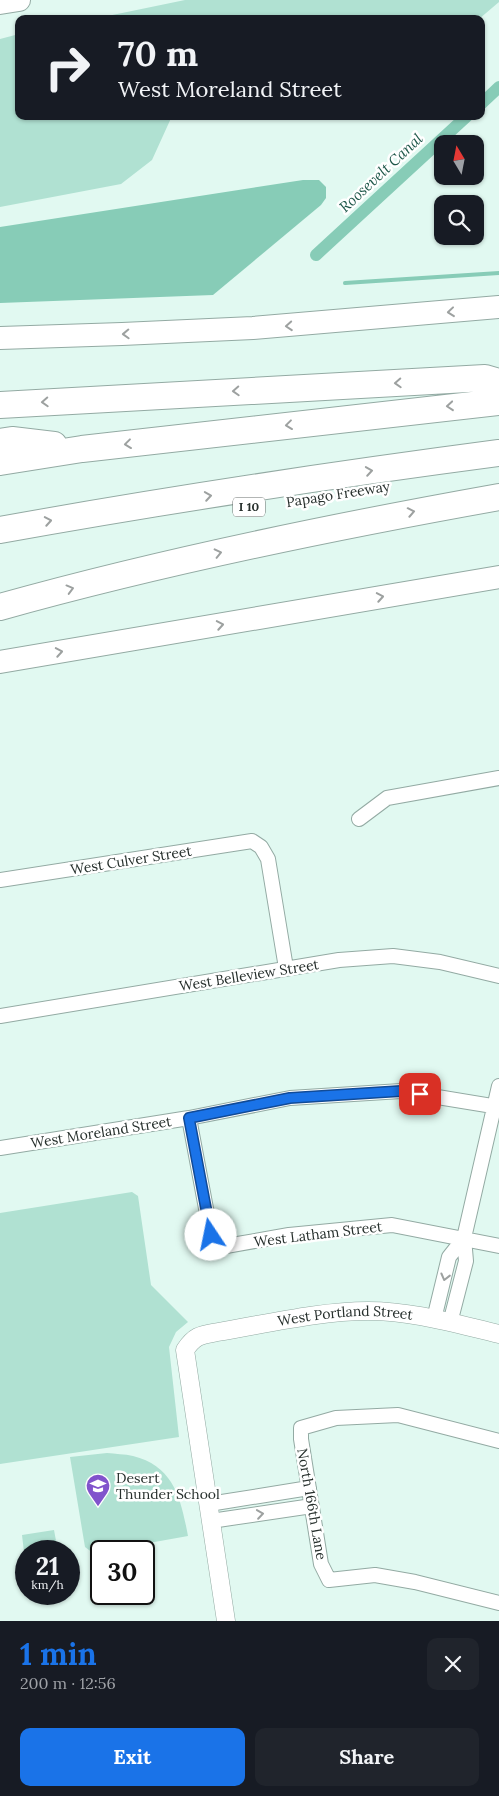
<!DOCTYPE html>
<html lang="en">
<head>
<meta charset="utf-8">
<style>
  body { margin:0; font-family:Lora,serif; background:#20242c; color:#f1f3f6; height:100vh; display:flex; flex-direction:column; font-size:19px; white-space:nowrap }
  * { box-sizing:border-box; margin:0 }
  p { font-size:16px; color:#9ea1a6 }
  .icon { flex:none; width:28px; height:28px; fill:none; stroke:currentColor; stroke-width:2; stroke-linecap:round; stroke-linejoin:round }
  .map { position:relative; height:1621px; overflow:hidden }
  .details { display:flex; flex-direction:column; background:#171b24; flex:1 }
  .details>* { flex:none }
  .hud { position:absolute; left:15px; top:15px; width:470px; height:105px; border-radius:10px; box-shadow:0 1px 4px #0004; background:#171b24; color:#f1f3f6; overflow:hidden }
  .needle { width:32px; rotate:350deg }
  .buttons { position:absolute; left:434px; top:135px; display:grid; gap:10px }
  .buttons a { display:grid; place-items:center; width:50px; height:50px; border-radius:10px; background:#171b24; box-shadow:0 1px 4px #0004; font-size:25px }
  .speed { position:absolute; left:15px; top:1540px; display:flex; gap:10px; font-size:25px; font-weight:700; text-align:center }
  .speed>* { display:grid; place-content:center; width:65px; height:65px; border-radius:50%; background:#171b24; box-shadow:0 1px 4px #0004; line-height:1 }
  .speed small { font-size:12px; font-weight:400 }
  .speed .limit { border:2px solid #111; border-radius:8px; background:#fff; color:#111 }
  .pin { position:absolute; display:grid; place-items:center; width:42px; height:42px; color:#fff; margin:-21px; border-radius:10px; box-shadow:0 2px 8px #0006 }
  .me { position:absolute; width:55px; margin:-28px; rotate:349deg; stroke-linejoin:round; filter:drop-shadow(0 0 4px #0008) }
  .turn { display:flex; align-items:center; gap:18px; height:105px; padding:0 20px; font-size:22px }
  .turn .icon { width:65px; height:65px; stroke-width:2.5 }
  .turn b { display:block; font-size:35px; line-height:42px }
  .round { display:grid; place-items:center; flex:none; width:52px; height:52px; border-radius:10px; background:#20242c }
  .overview { display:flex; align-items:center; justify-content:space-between; height:85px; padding:0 20px }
  h1 { font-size:30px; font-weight:800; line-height:38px; color:#1a73e8 }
  .primary-button { display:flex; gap:10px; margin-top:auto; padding:10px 20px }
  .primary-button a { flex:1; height:58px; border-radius:10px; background:#1a73e8; color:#fff; font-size:20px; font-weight:800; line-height:58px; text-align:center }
  .primary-button a+a { background:#20242c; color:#f1f3f6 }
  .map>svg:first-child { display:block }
  .green { fill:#b0e1d2 }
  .water { fill:#87ccb7 }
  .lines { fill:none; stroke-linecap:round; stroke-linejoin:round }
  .stream { stroke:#87ccb7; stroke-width:4 }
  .canal { stroke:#87ccb7; stroke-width:12 }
  .minor-casing { stroke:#93aaa3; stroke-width:16 }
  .tertiary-casing { stroke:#93aaa3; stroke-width:19 }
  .primary-casing { stroke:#93aaa3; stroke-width:24 }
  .motorway-casing { stroke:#93aaa3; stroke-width:28 }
  .minor { stroke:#fff; stroke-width:14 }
  .tertiary { stroke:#fff; stroke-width:18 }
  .primary { stroke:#fff; stroke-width:22 }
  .motorway { stroke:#fff; stroke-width:26 }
  .oneway { stroke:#9da1a0 }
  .route-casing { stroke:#114b97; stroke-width:12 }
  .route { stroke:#1a73e8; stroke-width:9 }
  .labels { text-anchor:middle; stroke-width:5; stroke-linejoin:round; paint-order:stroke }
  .shield { fill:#fff; stroke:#676d6b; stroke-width:1 }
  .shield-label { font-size:12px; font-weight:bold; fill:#262f2c }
  .street-label { font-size:14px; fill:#262f2c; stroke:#fff }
  .poi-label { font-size:14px; fill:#262f2c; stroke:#fff; text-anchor:start }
  .water-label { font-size:15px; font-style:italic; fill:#1e5749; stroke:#fff }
</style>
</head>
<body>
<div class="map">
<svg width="499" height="1621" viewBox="0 0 499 1621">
  <rect width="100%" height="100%" fill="#e1f9f1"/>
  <path class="green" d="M185 0H499V2L479 19H93Z
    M19 34V116H172L152 160 121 184 0 207V39Z
    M132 1192 138 1196 151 1285 188 1322 176 1332 169 1347 179 1437 0 1464V1213Z
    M107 1453C115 1454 125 1454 133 1456 174 1466 181 1499 188 1536L93 1553 85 1547 70 1457Z
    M54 1530 57 1546 24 1552 22 1535Z"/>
  <path class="water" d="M303 180H319L326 187V198L321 205 213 295 0 303V227Z"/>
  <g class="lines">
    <path class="stream" d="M345 283 499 273"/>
    <path class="canal" d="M481 104 499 87
      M316 255 467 116"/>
    <defs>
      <path id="minor" d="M359 819 387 798 499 778
        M0 880 252 841 261 847 268 859 286 968
        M0 1016 339 960 393 956 440 962 499 976
        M189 1118 211 1235 226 1246 289 1235 392 1225 499 1246
        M0 1148 189 1118 290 1098 401 1091 499 1107
        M434 1319 449 1257 464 1238
        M450 1323 466 1261 464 1238 499 1086
        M499 1441 398 1415 336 1418 301 1428V1439L321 1564 329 1580 375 1575 415 1582 499 1603
        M209 1504 309 1488
        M211 1521 312 1506"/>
      <g id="tertiary">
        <path id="s1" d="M226 1621 185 1350C195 1335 201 1335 218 1332 266 1324 320 1311 368 1311 413 1311 456 1324 499 1334"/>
      </g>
      <path id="primary" d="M0 3 19 0
        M0 338 122 334 253 328 499 307
        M0 662 499 577"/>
      <path id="motorway" d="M0 405 485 378 499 382
        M0 442 12 440 54 445
        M0 462 82 449 499 402
        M0 530C166 500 332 475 499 453
        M0 607C164 561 331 527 499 497"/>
    </defs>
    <use href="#minor" class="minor-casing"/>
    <use href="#tertiary" class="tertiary-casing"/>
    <use href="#primary" class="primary-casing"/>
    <use href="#motorway" class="motorway-casing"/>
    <use href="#minor" class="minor"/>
    <use href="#tertiary" class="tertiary"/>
    <use href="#primary" class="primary"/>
    <use href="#motorway" class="motorway"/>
  </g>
  <defs><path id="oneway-chevron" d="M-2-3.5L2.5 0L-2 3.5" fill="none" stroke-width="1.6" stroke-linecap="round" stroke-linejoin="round" transform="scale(1.25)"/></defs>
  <g class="oneway">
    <use href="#oneway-chevron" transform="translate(451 312) rotate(174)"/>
    <use href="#oneway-chevron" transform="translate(289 326) rotate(176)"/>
    <use href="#oneway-chevron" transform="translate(126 334) rotate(178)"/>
    <use href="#oneway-chevron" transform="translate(398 383) rotate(177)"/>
    <use href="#oneway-chevron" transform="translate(236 391) rotate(177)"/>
    <use href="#oneway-chevron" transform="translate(45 402) rotate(177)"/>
    <use href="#oneway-chevron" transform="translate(450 406) rotate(175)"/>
    <use href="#oneway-chevron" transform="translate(289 425) rotate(173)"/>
    <use href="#oneway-chevron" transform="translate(128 444) rotate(173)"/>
    <use href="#oneway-chevron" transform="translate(369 471) rotate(-9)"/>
    <use href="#oneway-chevron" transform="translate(208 496) rotate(-9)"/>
    <use href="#oneway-chevron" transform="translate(411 512) rotate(-11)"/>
    <use href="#oneway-chevron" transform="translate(48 521) rotate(-10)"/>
    <use href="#oneway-chevron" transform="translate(218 553) rotate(-13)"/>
    <use href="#oneway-chevron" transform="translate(70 589) rotate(-15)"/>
    <use href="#oneway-chevron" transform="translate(380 597) rotate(-10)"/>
    <use href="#oneway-chevron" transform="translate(220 625) rotate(-10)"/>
    <use href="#oneway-chevron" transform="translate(59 652) rotate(-10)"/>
    <use href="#oneway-chevron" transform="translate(445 1277) rotate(104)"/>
    <use href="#oneway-chevron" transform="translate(260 1514) rotate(-8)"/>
  </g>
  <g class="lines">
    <defs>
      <path id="route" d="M211 1235 189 1118 290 1098 401 1091 420 1094"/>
    </defs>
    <use href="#route" class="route-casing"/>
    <use href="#route" class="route"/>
  </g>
  <defs>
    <symbol id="school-pin" viewBox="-11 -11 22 30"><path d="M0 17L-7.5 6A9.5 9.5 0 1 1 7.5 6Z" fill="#8153cc" stroke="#fff"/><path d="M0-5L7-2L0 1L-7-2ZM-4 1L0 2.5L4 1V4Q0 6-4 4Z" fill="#fff"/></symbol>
  </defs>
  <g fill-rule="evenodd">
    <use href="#school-pin" x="84" y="1472" width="28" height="38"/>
  </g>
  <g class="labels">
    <rect class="shield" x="233" y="497.5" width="32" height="19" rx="4"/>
    <g class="shield-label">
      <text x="249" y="511">I 10</text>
    </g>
    <g class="street-label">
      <text transform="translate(338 494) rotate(-9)" y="5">Papago Freeway</text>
      <text transform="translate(131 860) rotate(-9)" y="5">West Culver Street</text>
      <text transform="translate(249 975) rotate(-9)" y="5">West Belleview Street</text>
      <text transform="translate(101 1132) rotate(-9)" y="5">West Moreland Street</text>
      <text transform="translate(318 1234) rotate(-7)" y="5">West Latham Street</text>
      <text dy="5" stroke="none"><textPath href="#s1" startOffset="442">West Portland Street</textPath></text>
      <text transform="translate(312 1504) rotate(80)" y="5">North 166th Lane</text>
    </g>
    <g class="poi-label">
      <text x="116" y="1483">Desert<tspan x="116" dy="16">Thunder School</tspan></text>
    </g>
    <g class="water-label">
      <text transform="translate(381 173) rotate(-43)" y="5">Roosevelt Canal</text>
    </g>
  </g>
</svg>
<div class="buttons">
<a><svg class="needle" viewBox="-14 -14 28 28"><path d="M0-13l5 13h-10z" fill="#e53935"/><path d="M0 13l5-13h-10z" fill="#9ea1a6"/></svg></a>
<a><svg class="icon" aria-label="search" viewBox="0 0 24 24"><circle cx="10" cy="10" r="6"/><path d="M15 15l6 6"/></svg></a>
</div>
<div class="speed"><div>21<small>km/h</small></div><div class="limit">30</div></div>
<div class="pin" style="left:420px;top:1094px;background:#d93025"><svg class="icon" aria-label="arrive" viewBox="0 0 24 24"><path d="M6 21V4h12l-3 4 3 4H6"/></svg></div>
<svg class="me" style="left:211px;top:1235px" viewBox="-20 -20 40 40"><circle r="19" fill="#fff"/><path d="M0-13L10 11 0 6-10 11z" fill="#1a73e8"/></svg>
<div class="hud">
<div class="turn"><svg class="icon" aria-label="right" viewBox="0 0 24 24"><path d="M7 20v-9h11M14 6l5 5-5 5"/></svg><div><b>70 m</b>West Moreland Street</div></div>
</div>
</div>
<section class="details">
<div class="overview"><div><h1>1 min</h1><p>200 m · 12:56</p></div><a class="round"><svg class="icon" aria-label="close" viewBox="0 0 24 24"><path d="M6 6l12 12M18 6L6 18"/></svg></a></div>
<div class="primary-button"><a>Exit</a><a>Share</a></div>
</section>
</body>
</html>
